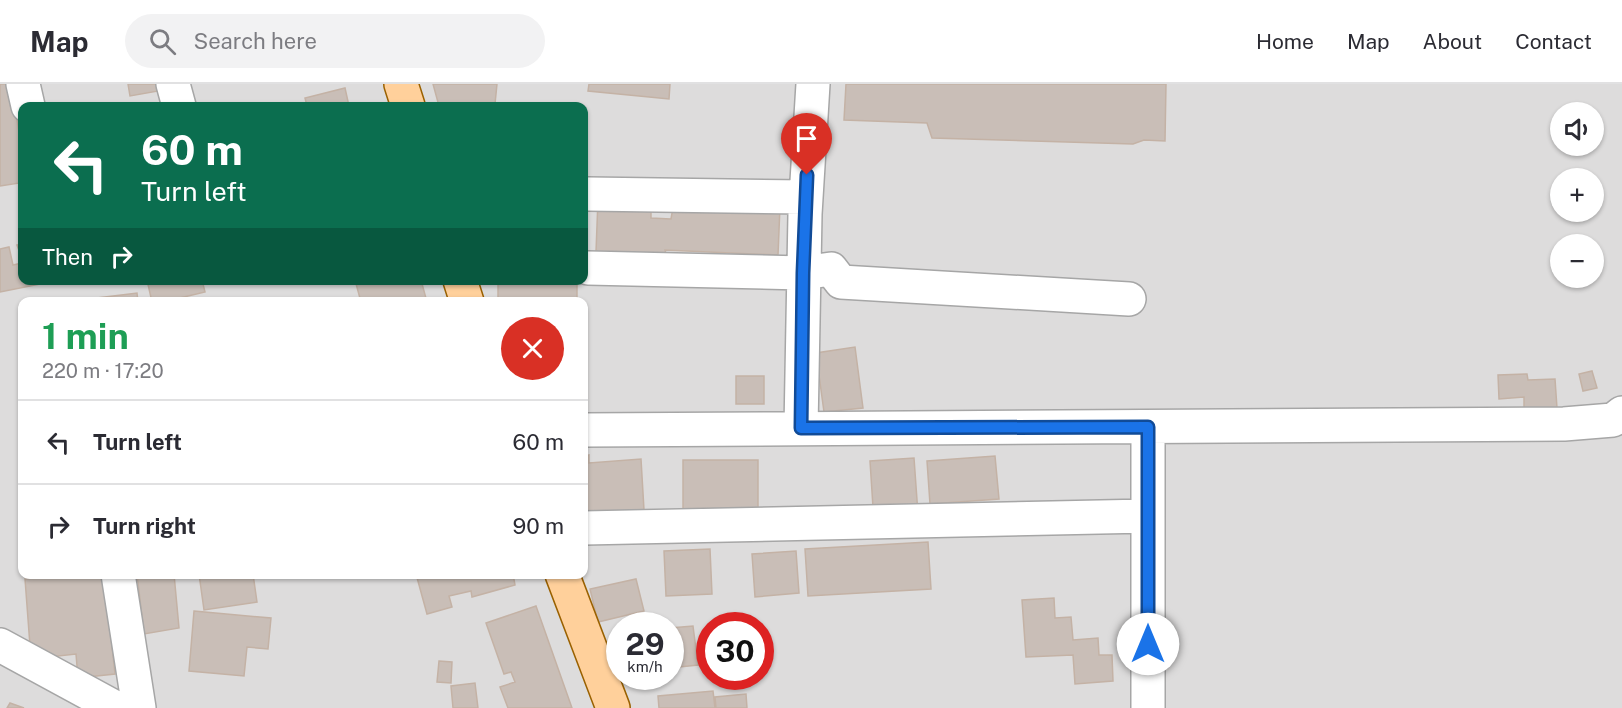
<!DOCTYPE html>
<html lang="en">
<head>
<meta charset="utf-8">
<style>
  body { margin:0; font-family:"Public Sans",sans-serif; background:#f2f2f3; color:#2b2b33; height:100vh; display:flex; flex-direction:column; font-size:22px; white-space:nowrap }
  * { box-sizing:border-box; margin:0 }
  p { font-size:20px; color:#7c7c81 }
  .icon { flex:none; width:33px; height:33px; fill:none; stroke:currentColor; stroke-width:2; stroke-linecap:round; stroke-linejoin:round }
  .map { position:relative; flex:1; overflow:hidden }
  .sheet { position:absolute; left:18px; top:213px; width:570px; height:282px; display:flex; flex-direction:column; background:#fff; border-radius:12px; box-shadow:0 2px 4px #0004 }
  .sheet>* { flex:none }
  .top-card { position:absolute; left:18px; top:18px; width:570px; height:183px; border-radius:12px; box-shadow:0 2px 4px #0004; background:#0b6e4f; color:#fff; overflow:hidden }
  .tools { position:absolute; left:1550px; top:18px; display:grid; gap:12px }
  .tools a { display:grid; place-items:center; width:54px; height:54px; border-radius:50%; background:#fff; box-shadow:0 2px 4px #0004; font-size:30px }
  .speed { position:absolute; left:606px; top:528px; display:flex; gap:12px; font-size:30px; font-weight:700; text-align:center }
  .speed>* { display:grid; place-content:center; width:78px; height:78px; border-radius:50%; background:#fff; box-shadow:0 2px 4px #0004; line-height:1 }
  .speed small { font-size:15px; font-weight:400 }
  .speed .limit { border:9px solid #d22; background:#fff; color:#111 }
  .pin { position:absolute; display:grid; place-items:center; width:51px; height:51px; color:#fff; margin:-62px -26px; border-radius:50% 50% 50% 0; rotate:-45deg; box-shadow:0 0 6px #0007 }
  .pin .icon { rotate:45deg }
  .me { position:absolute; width:66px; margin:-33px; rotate:0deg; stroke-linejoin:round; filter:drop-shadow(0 0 4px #0008) }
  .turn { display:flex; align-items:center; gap:21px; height:126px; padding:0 24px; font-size:27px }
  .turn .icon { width:78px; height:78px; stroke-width:2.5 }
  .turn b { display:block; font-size:42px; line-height:51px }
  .then { display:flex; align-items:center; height:57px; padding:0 24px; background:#0003; gap:12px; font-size:22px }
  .round { display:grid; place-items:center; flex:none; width:63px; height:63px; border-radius:32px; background:#f2f2f3 }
  .summary { display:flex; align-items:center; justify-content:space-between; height:102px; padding:0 24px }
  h1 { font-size:36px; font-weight:700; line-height:45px; color:#1e9e55 }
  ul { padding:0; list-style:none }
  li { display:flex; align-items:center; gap:18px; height:84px; padding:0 24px; border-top:2px solid #e1e1e2 }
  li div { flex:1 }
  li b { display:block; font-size:22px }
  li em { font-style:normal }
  header { display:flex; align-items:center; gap:36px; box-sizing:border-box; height:84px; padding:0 30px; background:#fff; border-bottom:2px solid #e1e1e2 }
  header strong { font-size:28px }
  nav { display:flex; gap:33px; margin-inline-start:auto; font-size:21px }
  .search { width:420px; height:54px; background:#f2f2f3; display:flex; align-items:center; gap:15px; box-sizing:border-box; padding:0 21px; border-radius:33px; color:#7c7c81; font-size:22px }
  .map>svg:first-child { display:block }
  .residential { fill:#dddcdc; fill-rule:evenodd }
  .building { fill:#c9beb7; stroke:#c4b2a5; stroke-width:1.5 }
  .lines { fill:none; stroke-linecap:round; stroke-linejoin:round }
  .minor-casing { stroke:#a6a6a6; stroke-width:36 }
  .major-casing { stroke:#9a6100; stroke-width:36 }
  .minor { stroke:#fff; stroke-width:33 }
  .major { stroke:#ffd09b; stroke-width:33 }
  .route-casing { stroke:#114b97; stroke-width:15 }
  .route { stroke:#1a73e8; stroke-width:10 }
</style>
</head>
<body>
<header>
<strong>Map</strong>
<div class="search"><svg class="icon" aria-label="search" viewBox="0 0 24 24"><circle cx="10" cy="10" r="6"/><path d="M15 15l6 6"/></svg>Search here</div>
<nav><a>Home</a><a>Map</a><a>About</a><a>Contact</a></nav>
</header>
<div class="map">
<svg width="1622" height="624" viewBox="0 0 1622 624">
  <rect width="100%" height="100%" fill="#f1ece4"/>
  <path class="residential" d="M0 0H1622V624H0ZM22 22H584V196H22ZM1560 28H1593V62H1560ZM1560 94H1593V128H1560ZM1560 160H1593V194H1560ZM22 218H584V490H22ZM620 542H670V592H620ZM710 542H760V592H710Z"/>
  <path class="building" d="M0 0H11L22 66V122L19 99 0 102Z
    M128 0H163L164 6 130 12Z
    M433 0H497L495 20 488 22H439Z
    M589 0H670L669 15 588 7Z
    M846 0H1166L1165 57 1144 56 1133 60 932 54 927 39 844 36Z
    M345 4 349 22H307L305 14Z
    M598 115 651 117V134L671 135 674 118 780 122 778 171 665 166 666 170 596 168Z
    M22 160V171L21 172 17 161Z
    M9 163 13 181 22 179V196L55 197 0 208V165Z
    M147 196H202L205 208 163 218H152Z
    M355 196H421L427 218H361Z
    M498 196H577V218H498Z
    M137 209 138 218H89V215Z
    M855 263 863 324 824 328 816 269Z
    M1592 287 1597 304 1583 307 1579 290Z
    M1527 290 1528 296 1555 295 1557 324 1524 325V313L1499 315 1498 291Z
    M736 292H764V320H736Z
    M589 371V379L641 375 644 426 584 432V372Z
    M995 372 999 415 930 420 927 377Z
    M914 374 918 430 873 423 870 377Z
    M683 376H758V427H683Z
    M928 458 931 505 808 512 805 465Z
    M710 465 712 510 666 512 664 467Z
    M796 467 799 509 755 513 752 470Z
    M65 490H104L115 590 78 594 76 570 31 575 25 495Z
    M137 490H174L179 544 144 550Z
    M199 490H253L257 518 204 526Z
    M416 490H513L515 501 472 513 471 507 449 512 452 523 427 530Z
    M636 495 644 527 598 538 590 505Z
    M1054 514 1055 534 1071 533 1073 556 1098 554 1099 571H1112L1113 597 1075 600 1073 571 1026 573 1022 516Z
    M536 522 572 624H508L500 603 515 598 511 588 504 590 486 539Z
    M194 527 271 534 268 565 247 563 244 592 189 587Z
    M693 542 698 581 670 584V544Z
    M439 577 452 578 451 599 437 598Z
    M475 599 478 624H453L451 602Z
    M713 607 715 624H659L658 612Z
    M746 610 747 624H716L715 613Z
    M10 619 24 624H7Z"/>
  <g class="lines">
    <defs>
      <path id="minor" d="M23 0 28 22
        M173 0 179 22
        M588 110 806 113
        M588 184 803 189 831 185 841 198 1129 215
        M1148 343V624
        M801 344 805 130 813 0
        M584 346 1564 340 1613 336 1622 329
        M584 444 1148 432
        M118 490 139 624
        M0 561 116 624"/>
      <path id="major" d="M401 0 408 22
        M460 196 467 218
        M562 490 613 624"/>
    </defs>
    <use href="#minor" class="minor-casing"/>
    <use href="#major" class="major-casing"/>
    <use href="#minor" class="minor"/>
    <use href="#major" class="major"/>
  </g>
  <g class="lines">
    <defs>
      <path id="route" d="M807 91 803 189 801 344 1148 343V560"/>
    </defs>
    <use href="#route" class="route-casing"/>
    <use href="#route" class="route"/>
  </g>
</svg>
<div class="tools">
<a><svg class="icon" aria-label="sound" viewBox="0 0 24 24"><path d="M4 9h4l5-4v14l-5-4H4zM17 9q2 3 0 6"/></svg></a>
<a>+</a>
<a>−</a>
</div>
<div class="speed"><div>29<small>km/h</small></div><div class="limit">30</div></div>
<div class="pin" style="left:807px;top:91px;background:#d93025"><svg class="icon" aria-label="arrive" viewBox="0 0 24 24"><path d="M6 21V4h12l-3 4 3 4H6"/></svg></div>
<svg class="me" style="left:1148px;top:560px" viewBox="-20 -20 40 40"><circle r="19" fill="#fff"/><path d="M0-13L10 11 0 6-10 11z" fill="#1a73e8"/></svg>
<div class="top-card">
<div class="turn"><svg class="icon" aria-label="left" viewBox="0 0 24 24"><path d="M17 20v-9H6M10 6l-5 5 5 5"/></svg><div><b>60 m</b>Turn left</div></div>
<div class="then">Then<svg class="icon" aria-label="right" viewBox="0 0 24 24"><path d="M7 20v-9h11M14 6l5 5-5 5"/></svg></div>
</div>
<section class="sheet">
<div class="summary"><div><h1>1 min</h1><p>220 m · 17:20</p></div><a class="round" style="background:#d93025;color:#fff"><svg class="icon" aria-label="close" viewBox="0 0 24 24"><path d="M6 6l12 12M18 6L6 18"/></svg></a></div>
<ul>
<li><svg class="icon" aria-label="left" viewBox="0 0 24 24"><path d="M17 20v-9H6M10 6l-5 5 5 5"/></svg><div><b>Turn left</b></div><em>60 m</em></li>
<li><svg class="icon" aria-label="right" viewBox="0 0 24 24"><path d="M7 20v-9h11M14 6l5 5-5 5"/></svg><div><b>Turn right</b></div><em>90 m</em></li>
</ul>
</section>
</div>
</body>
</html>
